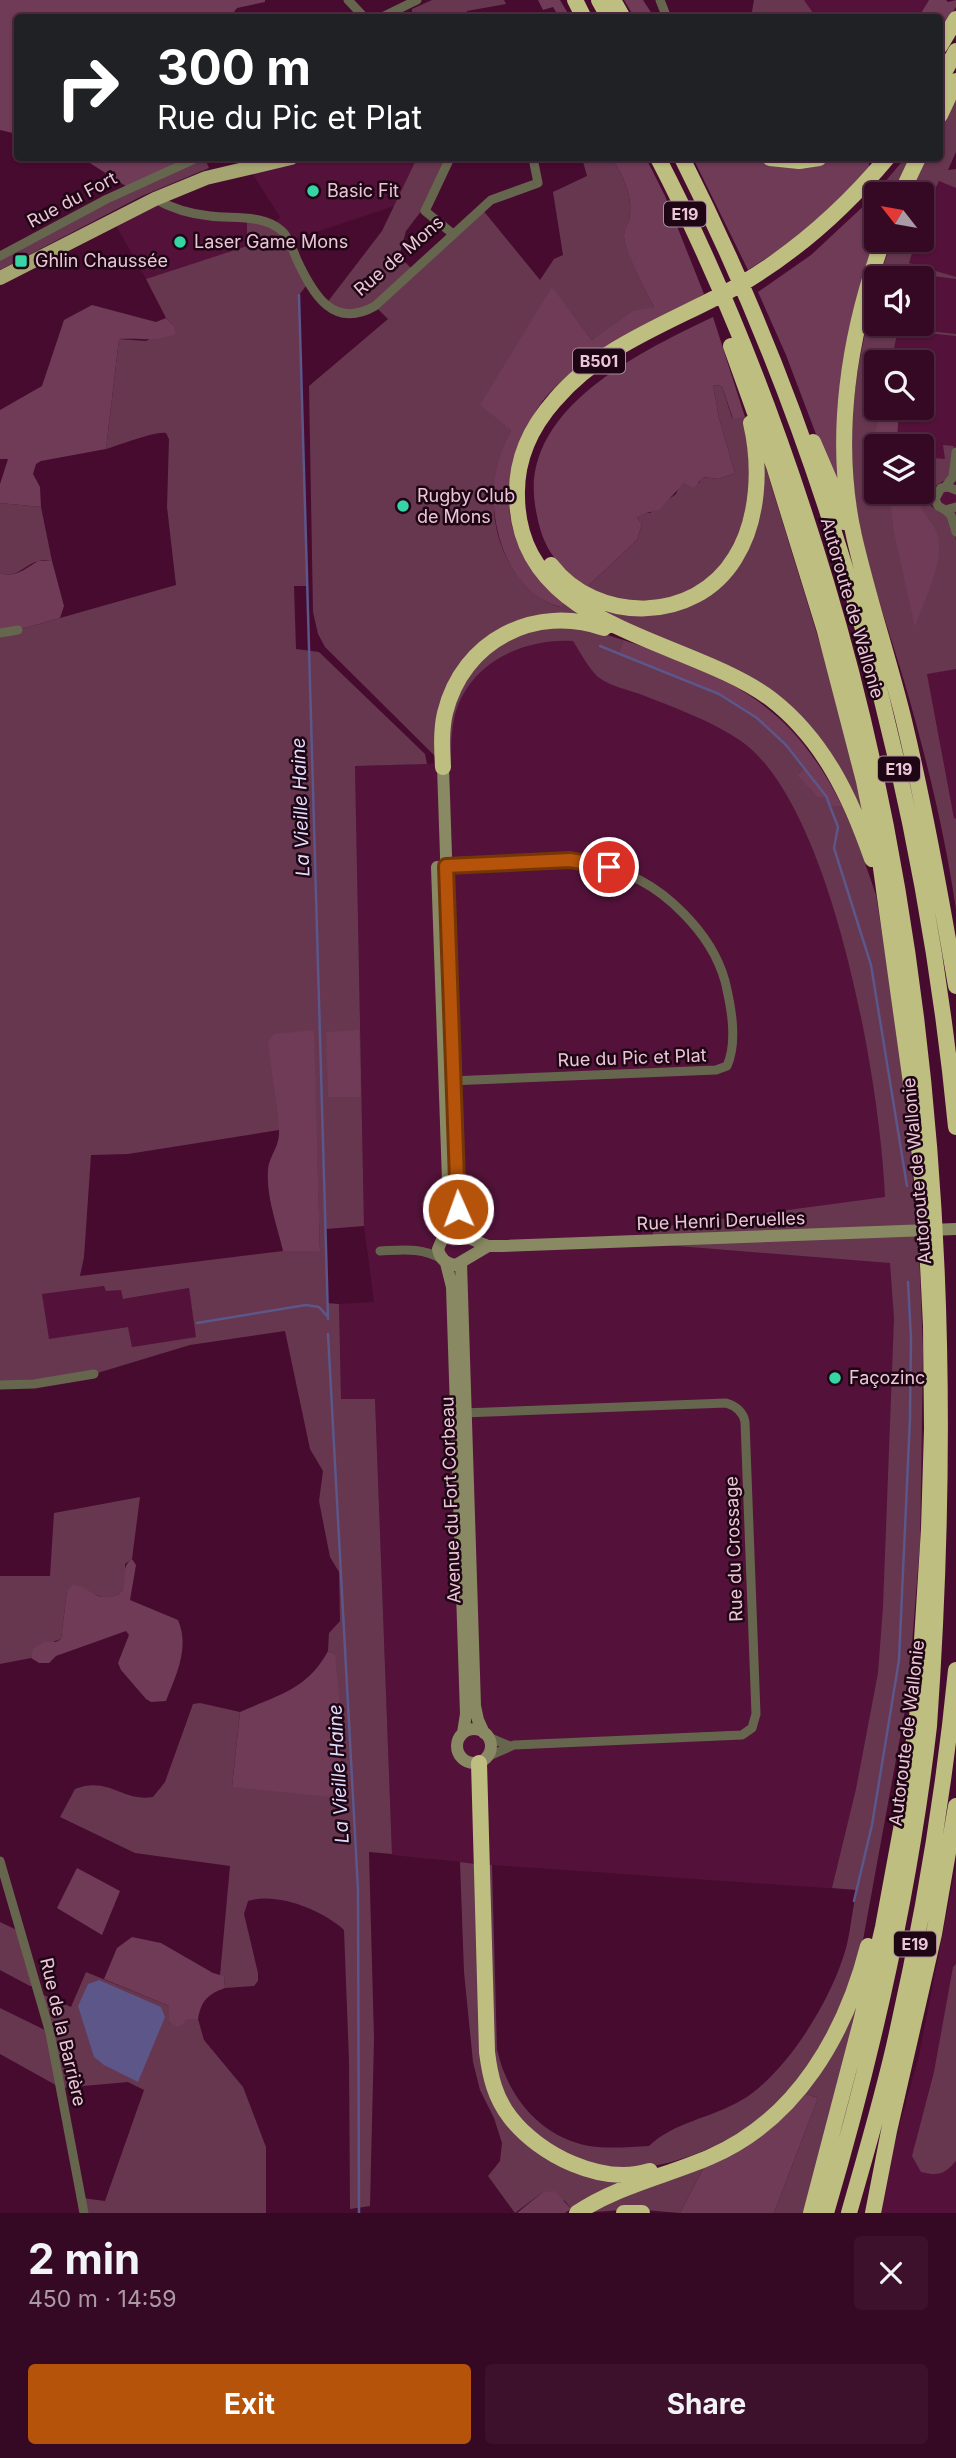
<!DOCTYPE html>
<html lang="en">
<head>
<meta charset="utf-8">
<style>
  body { margin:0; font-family:Inter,sans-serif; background:#3d112b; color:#f1f3f6; height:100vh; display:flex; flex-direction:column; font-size:26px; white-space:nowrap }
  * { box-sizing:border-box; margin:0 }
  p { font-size:23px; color:#aa9aa6 }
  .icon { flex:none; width:38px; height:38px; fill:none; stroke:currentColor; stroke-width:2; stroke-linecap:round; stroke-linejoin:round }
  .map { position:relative; height:2213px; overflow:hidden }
  .sheet { display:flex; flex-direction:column; background:#350823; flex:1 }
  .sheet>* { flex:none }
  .top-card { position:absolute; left:14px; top:14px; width:929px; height:147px; border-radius:7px; box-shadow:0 2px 5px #0004,0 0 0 2px #4f2941; background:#202124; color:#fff; overflow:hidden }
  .needle { width:46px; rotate:301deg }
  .tools { position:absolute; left:864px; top:182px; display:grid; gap:14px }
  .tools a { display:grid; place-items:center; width:70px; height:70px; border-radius:7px; background:#350823; box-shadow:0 2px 5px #0004,0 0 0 2px #4f2941; font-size:35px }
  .pin { position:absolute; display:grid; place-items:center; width:60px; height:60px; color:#fff; margin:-30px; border:4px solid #fff; border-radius:50%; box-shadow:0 2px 7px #0007 }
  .me { position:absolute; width:77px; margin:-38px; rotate:358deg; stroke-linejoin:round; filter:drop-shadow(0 0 5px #0008) }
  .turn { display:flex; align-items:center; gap:24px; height:147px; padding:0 28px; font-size:32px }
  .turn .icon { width:91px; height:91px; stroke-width:2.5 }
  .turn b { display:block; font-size:49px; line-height:60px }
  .round { display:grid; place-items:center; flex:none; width:74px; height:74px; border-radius:7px; background:#3d112b }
  .headline { display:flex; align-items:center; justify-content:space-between; height:119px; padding:0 28px }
  h1 { font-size:42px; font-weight:700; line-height:52px }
  .action { display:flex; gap:14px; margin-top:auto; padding:14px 28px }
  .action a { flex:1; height:80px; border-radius:7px; background:#b45309; color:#fff; font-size:28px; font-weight:700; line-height:80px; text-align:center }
  .action a+a { background:#3d112b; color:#f1f3f6 }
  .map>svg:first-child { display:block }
  .built { fill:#54123a }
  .green { fill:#66374f; fill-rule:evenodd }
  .forest { fill:#6f3b57 }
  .water { fill:#5c5689 }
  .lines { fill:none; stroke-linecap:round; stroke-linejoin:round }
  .stream { stroke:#5c5689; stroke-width:2.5 }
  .street { stroke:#66664e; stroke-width:9 }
  .secondary { stroke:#898a63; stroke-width:12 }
  .primary { stroke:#a5a572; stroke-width:14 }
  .highway { stroke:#bdbe80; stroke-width:16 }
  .route-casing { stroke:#753606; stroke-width:18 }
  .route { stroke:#b45309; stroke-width:12 }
  .poi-dot { fill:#37d4a6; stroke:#1f0614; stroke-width:2.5 }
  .labels { text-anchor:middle; stroke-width:5; stroke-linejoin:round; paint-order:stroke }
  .shield { fill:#1f0614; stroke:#ae8c9c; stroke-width:2 }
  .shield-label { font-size:16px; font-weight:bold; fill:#ebc6d7 }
  .poi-label { font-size:18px; fill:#ebc6d7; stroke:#1f0614; text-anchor:start }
  .street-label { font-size:18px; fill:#ebc6d7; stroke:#1f0614 }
  .water-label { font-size:19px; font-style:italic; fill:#dfddfe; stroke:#1f0614 }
</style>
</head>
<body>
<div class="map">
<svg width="956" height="2213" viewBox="0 0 956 2213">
  <rect width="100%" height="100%" fill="#470b2f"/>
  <path class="built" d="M804 0H929L918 18 816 17Z
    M240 158H414L417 159 394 206 289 241 273 225 280 217 249 168Z
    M940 180 956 188V828L927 674 922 446H879L881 408H922V362H891L898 324H922V278L908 263 916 240H922V219Z
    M155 199 168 206 247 219V246L146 279 113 220Z
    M609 635 648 648 781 718 800 738 833 787 856 837 876 895 904 1078 919 1251 923 1449 920 1543 908 1694 857 1890 492 1865 392 1855 375 1399H341L339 1304 374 1302 364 1226 355 766 447 763 449 723 461 687 510 639Z
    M104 1286 121 1289 124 1299 189 1288 197 1337 131 1347 127 1327 48 1340 42 1294Z
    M956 1865V2213H880L889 2163 919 2056Z"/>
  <path class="green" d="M432 0H504L506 4 467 11 466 17H412V9Z
    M754 0H804L816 17H751Z
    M956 96V152L948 170 956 169V188L939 181 922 219V194H910L926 158H940V128Z
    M414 158H450L422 210 406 231 399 256 413 270 482 209 540 280 554 259 563 255 553 192 587 176 582 158H612C623 177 634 196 629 220 628 225 624 231 624 235 624 248 647 294 654 307L592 340 552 288 511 430C502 452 494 480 494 504 493 545 520 596 560 607L565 603 585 618H537L461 668 439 760 325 647 318 634 313 612 309 386 388 319 375 306 356 315 326 304 382 231 416 160Z
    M905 158H913L897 194H877V200L869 201Z
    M205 159 209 168 142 196 0 270V260L149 182Z
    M247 219 280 229 309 282 299 295 307 586H294L296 649 319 652 425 754 427 764 355 766 364 1226 326 1229 327 1303 339 1304 341 1399H375L392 1854 369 1852 374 2039 370 2206 350 2209 349 2060 344 1930C322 1910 277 1892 248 1901L244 1914 258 1973V1981L254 1986 225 1988 224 1977 220 1975 230 1866 135 1853 60 1817 75 1789C110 1776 121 1802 153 1797L165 1782 193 1704 200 1703 240 1712 232 1787 335 1654 328 1651 329 1633 340 1621 339 1572 330 1557 319 1501 323 1471 310 1449 285 1331 190 1345 94 1374 0 1385V633L18 630 176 585 167 507 169 439 166 433C155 431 120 445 106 449L119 339 146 341 173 325 166 318 146 279 247 246ZM313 1030 320 1251H283L80 1276 84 1257 91 1155 128 1154 279 1130ZM104 1286 106 1291 121 1290 123 1299 189 1288 196 1337 132 1347 128 1327 49 1339 42 1294Z
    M892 240H916L909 263 956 277V279L926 275 922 301V278H879Z
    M877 285V324H912V329L956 334V336L898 330 891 362H877V408H895L899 412 896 446H877V492H922V457L945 459 943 445 954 446 949 479C936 483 932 488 927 501 933 511 942 512 950 519 955 523 955 535 956 541V669L927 674 954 818 956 819V910C945 833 926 756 904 681 886 620 863 559 855 496 845 424 858 354 877 285Z
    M713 385 722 386 732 418 745 417 751 485 743 532 720 569 696 588 673 598 625 602 586 588 637 540 642 524 637 518 642 513H650L676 494 679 487 684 483H699L702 477 718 479 735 473 719 418Z
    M761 465H765L841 712 867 828 794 714 618 624 556 581 644 614 726 577Z
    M0 503 41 507 52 561C48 561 43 560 39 561 24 564 17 580 0 573Z
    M547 627 587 629 623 640 619 653C666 671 716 687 756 717 775 731 790 750 804 768L798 774 826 796 831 806H842L856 837 876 895 904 1077 919 1251 923 1349 920 1543 908 1694 863 1940C848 1989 830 2040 799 2081 762 2131 673 2175 611 2168 581 2164 552 2149 531 2128 512 2109 502 2096 495 2070L485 1864 492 1865 497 2049C507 2096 540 2137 589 2146 609 2149 629 2147 649 2146 674 2122 711 2118 740 2101 786 2075 832 1999 846 1948 851 1929 852 1909 857 1890L832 1888 856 1789 878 1673 883 1607 894 1318 890 1263 653 1244V1228L885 1197C881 1088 833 805 741 741 710 720 675 708 640 694 628 690 611 686 601 679 591 673 579 650 573 641 522 638 466 664 454 719 451 734 451 748 451 763H447C448 749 447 733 450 720 457 688 479 652 510 639 522 634 535 631 547 627Z
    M140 1497 132 1559 125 1564V1585L121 1593C103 1603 101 1594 85 1592 79 1591 73 1591 67 1591L61 1639 34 1649 31 1658 0 1664V1576H50L54 1513Z
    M460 1862 477 1864 484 2064 530 2142 629 2178 571 2209 565 2201 543 2192 515 2213 488 2176 500 2161 502 2143 494 2118 480 2090 473 2062 464 1972Z
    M0 1922 21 1932 37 1986H30L0 1970Z
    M872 1952 839 2086 803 2213H774L818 2098 803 2093Z
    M956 1964V2161C944 2175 938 2176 921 2172L912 2156 934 2072 953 1967Z
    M86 1972 169 2006 185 2019H198L204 2040 243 2087 266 2147V2213H84L82 2198 105 2201 144 2090 128 2082 61 2088 0 2054V2008L49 2032 39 1993 71 2007Z
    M707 2161 680 2213 633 2209 583 2213Z"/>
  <path class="forest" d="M0 0H265V2L237 8 230 17 18 18 17 134 0 130Z
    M538 0H560L570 17H559L553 7 543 10Z
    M624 0H643L654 17H634Z
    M929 0H946L948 2 956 0V7L940 33V18H918Z
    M82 158H197L129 188Z
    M612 158H646L665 196 704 294 572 372C559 383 543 397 535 413 530 424 527 438 523 449 519 462 512 477 510 491 504 536 533 575 565 603L561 607C507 593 486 521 496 471 499 457 505 443 511 430L480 405 552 287 592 340 633 311 654 307C647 294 623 248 624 235 624 230 628 224 629 220 634 196 623 177 612 158Z
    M693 158H754L777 163 825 161 833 158H869V168L831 207 788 244 748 270Z
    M877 200V240L840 477 833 479 786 355 758 292 811 255 869 201Z
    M92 305 156 322 166 318 173 325 176 334C154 342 141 338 119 339L106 449 41 461 36 464 33 474 40 487 41 507 0 503V484L8 459H0V410L42 386 64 320Z
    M713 317 745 417 733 419 722 386 713 385 719 418 735 473 718 479 703 477 694 488 684 483 659 510 642 514 637 518 642 524 637 540 586 588C553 561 542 548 535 505 520 408 642 351 713 317Z
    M881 408H895L899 412 896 446H879L875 435Z
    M889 492H916C918 512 934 520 938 536 944 565 924 600 915 627L894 533Z
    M38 561H52L64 606 60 618 18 630 0 633V573C15 579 26 568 38 561Z
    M623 640C727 674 792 704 842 806H830L826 797H818L797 775 804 768C752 700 696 683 619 653Z
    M314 1030 320 1251H283C277 1225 266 1197 268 1170 270 1153 280 1148 279 1129 277 1100 271 1071 268 1042L274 1034Z
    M359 1030 361 1097H328L326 1032Z
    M132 1559 136 1565 130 1600 178 1620C190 1648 176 1675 166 1701L151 1702 146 1699 121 1670 118 1663 129 1635 126 1631 56 1656 49 1663H39L31 1658 33 1649 45 1641 56 1642 61 1639 67 1591 73 1585C88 1586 94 1599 109 1597 136 1595 115 1570 132 1559Z
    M328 1651 335 1654 339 1696 340 1798 232 1787 240 1712C278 1695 308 1689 328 1651Z
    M77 1868 120 1891 102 1935 57 1908Z
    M132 1937 161 1943 213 1973 224 1976 225 1988C208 1994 201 2001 198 2019H186L183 2024 177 2027 169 2021V2006L104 1979 117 1948Z
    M803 2093 818 2098 774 2213H680L707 2161Z
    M555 2191 571 2209 565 2213H517L543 2192Z"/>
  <path class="water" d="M99 1980 161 2007 165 2017 138 2082 104 2065 94 2057 78 2006 88 1984Z"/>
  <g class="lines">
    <path class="stream" d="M299 295 328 1319
      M600 646 719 694 757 718 786 745 826 796 838 827 834 848 871 965 907 1186
      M197 1323 306 1305 319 1307 327 1316
      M328 1334 358 1890 359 2213
      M854 1901 872 1825 899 1660 910 1418 911 1338 908 1282"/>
    <path class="street" d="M348 0 365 18
      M660 0 667 18
      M380 18 417 0
      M450 158 425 211 453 234
      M155 199C171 208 191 214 210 216 234 219 263 214 282 231 290 238 293 251 297 260 313 294 333 330 375 306L491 200 538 183 533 158
      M0 256 107 199 197 158
      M945 487 953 477 956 452
      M956 490 948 487 941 488 935 499 938 506 945 510 956 507
      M945 510 951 515 956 532
      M0 633 18 630
      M441 866C532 862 612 840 683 913 702 932 718 956 725 981 731 1006 738 1041 727 1066L716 1070 450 1081
      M380 1251C403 1250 421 1247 442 1259
      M0 1385 34 1384 94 1374
      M462 1413 726 1403C736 1406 743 1411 745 1422L756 1714 752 1728 742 1735 514 1745 487 1757
      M488 1737 510 1746
      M0 1861 50 2033 84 2213"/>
    <path class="secondary" d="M443 767 458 1209 464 1235
      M437 867 449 1209 448 1225 444 1235
      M488 1246 456 1265C446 1264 440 1259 438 1249L444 1235 454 1232 488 1246H501L956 1229
      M446 1263 452 1287 466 1714 463 1733
      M461 1263 475 1706 478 1720 484 1733
      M457 1746a17 17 0 1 1 34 0a17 17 0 1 1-34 0Z"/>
    <path class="primary" d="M0 278 155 199 206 178 291 158"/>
    <path class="highway" d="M575 0 584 18
      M599 0 609 18
      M613 0 623 18
      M940 46 956 19
      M940 80 956 51
      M940 115 956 81
      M658 158C728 293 782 436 826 582 937 951 956 1342 929 1726 910 1891 873 2054 826 2213
      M682 158C832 455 924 796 956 1127
      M770 158 799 161 819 158
      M901 194 918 158
      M883 240C849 333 832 438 854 536 868 598 889 659 904 721 925 808 941 897 956 986
      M731 346 774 466 825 631 864 781 880 861 917 1126 926 1224 931 1326 932 1429 929 1529 917 1719 902 1824 883 1927 861 2022 811 2213
      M813 442 835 493 844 522
      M551 565C596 624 695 624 735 558 759 520 761 466 751 423
      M443 767C442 749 441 730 445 713 463 640 535 604 604 628
      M872 859C851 798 823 739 771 699 688 637 518 630 517 496 516 460 531 427 555 400 604 342 679 320 743 283 798 250 846 207 887 158
      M479 1763 487 2052C490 2076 495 2098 510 2117 539 2155 602 2186 650 2171
      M577 2213C617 2186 666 2176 710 2157 797 2120 846 2033 868 1946
      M624 2213H642
      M849 2213C866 2153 884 2093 897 2033 924 1913 944 1792 956 1670
      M873 2213 889 2131 934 1934 956 1806"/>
  </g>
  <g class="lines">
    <defs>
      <path id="route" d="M458 1209 446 866 570 860 609 867"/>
    </defs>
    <use href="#route" class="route-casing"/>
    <use href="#route" class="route"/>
  </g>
  <g class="poi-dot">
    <circle cx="313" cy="191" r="7"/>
    <circle cx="180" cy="242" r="7"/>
    <rect x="14" y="254" width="14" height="14" rx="3.5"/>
    <circle cx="403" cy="506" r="7"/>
    <circle cx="835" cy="1378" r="7"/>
  </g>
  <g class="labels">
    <g class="shield">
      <rect x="664" y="201.5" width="42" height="25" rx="5"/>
      <rect x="573" y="348.5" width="52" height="25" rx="5"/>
      <rect x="878" y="756.5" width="42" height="25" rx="5"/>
      <rect x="894" y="1931.5" width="42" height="25" rx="5"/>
    </g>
    <g class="shield-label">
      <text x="685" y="220">E19</text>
      <text x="599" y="367">B501</text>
      <text x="899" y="775">E19</text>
      <text x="915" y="1950">E19</text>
    </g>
    <g class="poi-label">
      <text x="327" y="197">Basic Fit</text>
      <text x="194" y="248">Laser Game Mons</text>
      <text x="35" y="267">Ghlin Chaussée</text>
      <text x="417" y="502">Rugby Club<tspan x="417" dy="21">de Mons</tspan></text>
      <text x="849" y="1384">Façozinc</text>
    </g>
    <g class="street-label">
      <text transform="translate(72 200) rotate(-28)" y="6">Rue du Fort</text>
      <text transform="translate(399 256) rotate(-41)" y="6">Rue de Mons</text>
      <text transform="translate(852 608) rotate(74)" y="6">Autoroute de Wallonie</text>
      <text transform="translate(632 1058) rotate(-2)" y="6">Rue du Pic et Plat</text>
      <text transform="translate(917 1171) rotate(-95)" y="6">Autoroute de Wallonie</text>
      <text transform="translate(721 1221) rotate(-2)" y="6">Rue Henri Deruelles</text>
      <text transform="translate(451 1500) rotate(-92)" y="6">Avenue du Fort Corbeau</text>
      <text transform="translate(734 1549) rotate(-92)" y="6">Rue du Crossage</text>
      <text transform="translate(907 1733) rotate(-83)" y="6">Autoroute de Wallonie</text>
      <text transform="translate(63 2032) rotate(77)" y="6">Rue de la Barrière</text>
    </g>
    <g class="water-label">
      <text transform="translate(300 807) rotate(-92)" y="7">La Vieille Haine</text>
      <text transform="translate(338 1774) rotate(-93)" y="7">La Vieille Haine</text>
    </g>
  </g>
</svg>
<div class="tools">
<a><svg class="needle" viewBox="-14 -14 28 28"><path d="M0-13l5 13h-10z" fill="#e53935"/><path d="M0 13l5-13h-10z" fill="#aa9aa6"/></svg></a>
<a><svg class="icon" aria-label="sound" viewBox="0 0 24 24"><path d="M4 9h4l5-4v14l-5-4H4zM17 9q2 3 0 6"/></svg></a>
<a><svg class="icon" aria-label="search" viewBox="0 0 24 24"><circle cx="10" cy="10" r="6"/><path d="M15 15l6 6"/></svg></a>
<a><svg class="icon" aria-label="layers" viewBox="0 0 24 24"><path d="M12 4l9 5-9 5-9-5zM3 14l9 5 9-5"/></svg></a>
</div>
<div class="pin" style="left:609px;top:867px;background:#d93025"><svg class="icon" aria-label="arrive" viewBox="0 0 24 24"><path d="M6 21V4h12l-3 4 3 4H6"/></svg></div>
<svg class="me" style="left:458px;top:1209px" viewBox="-20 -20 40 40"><circle r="17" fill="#b45309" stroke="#fff" stroke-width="3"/><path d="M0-11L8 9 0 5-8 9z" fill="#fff"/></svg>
<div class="top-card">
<div class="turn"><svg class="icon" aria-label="right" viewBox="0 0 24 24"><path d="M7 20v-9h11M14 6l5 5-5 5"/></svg><div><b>300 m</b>Rue du Pic et Plat</div></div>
</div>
</div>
<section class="sheet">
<div class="headline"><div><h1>2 min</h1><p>450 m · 14:59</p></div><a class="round"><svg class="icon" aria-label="close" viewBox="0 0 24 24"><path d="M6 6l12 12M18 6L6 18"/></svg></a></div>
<div class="action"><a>Exit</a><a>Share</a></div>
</section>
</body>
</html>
